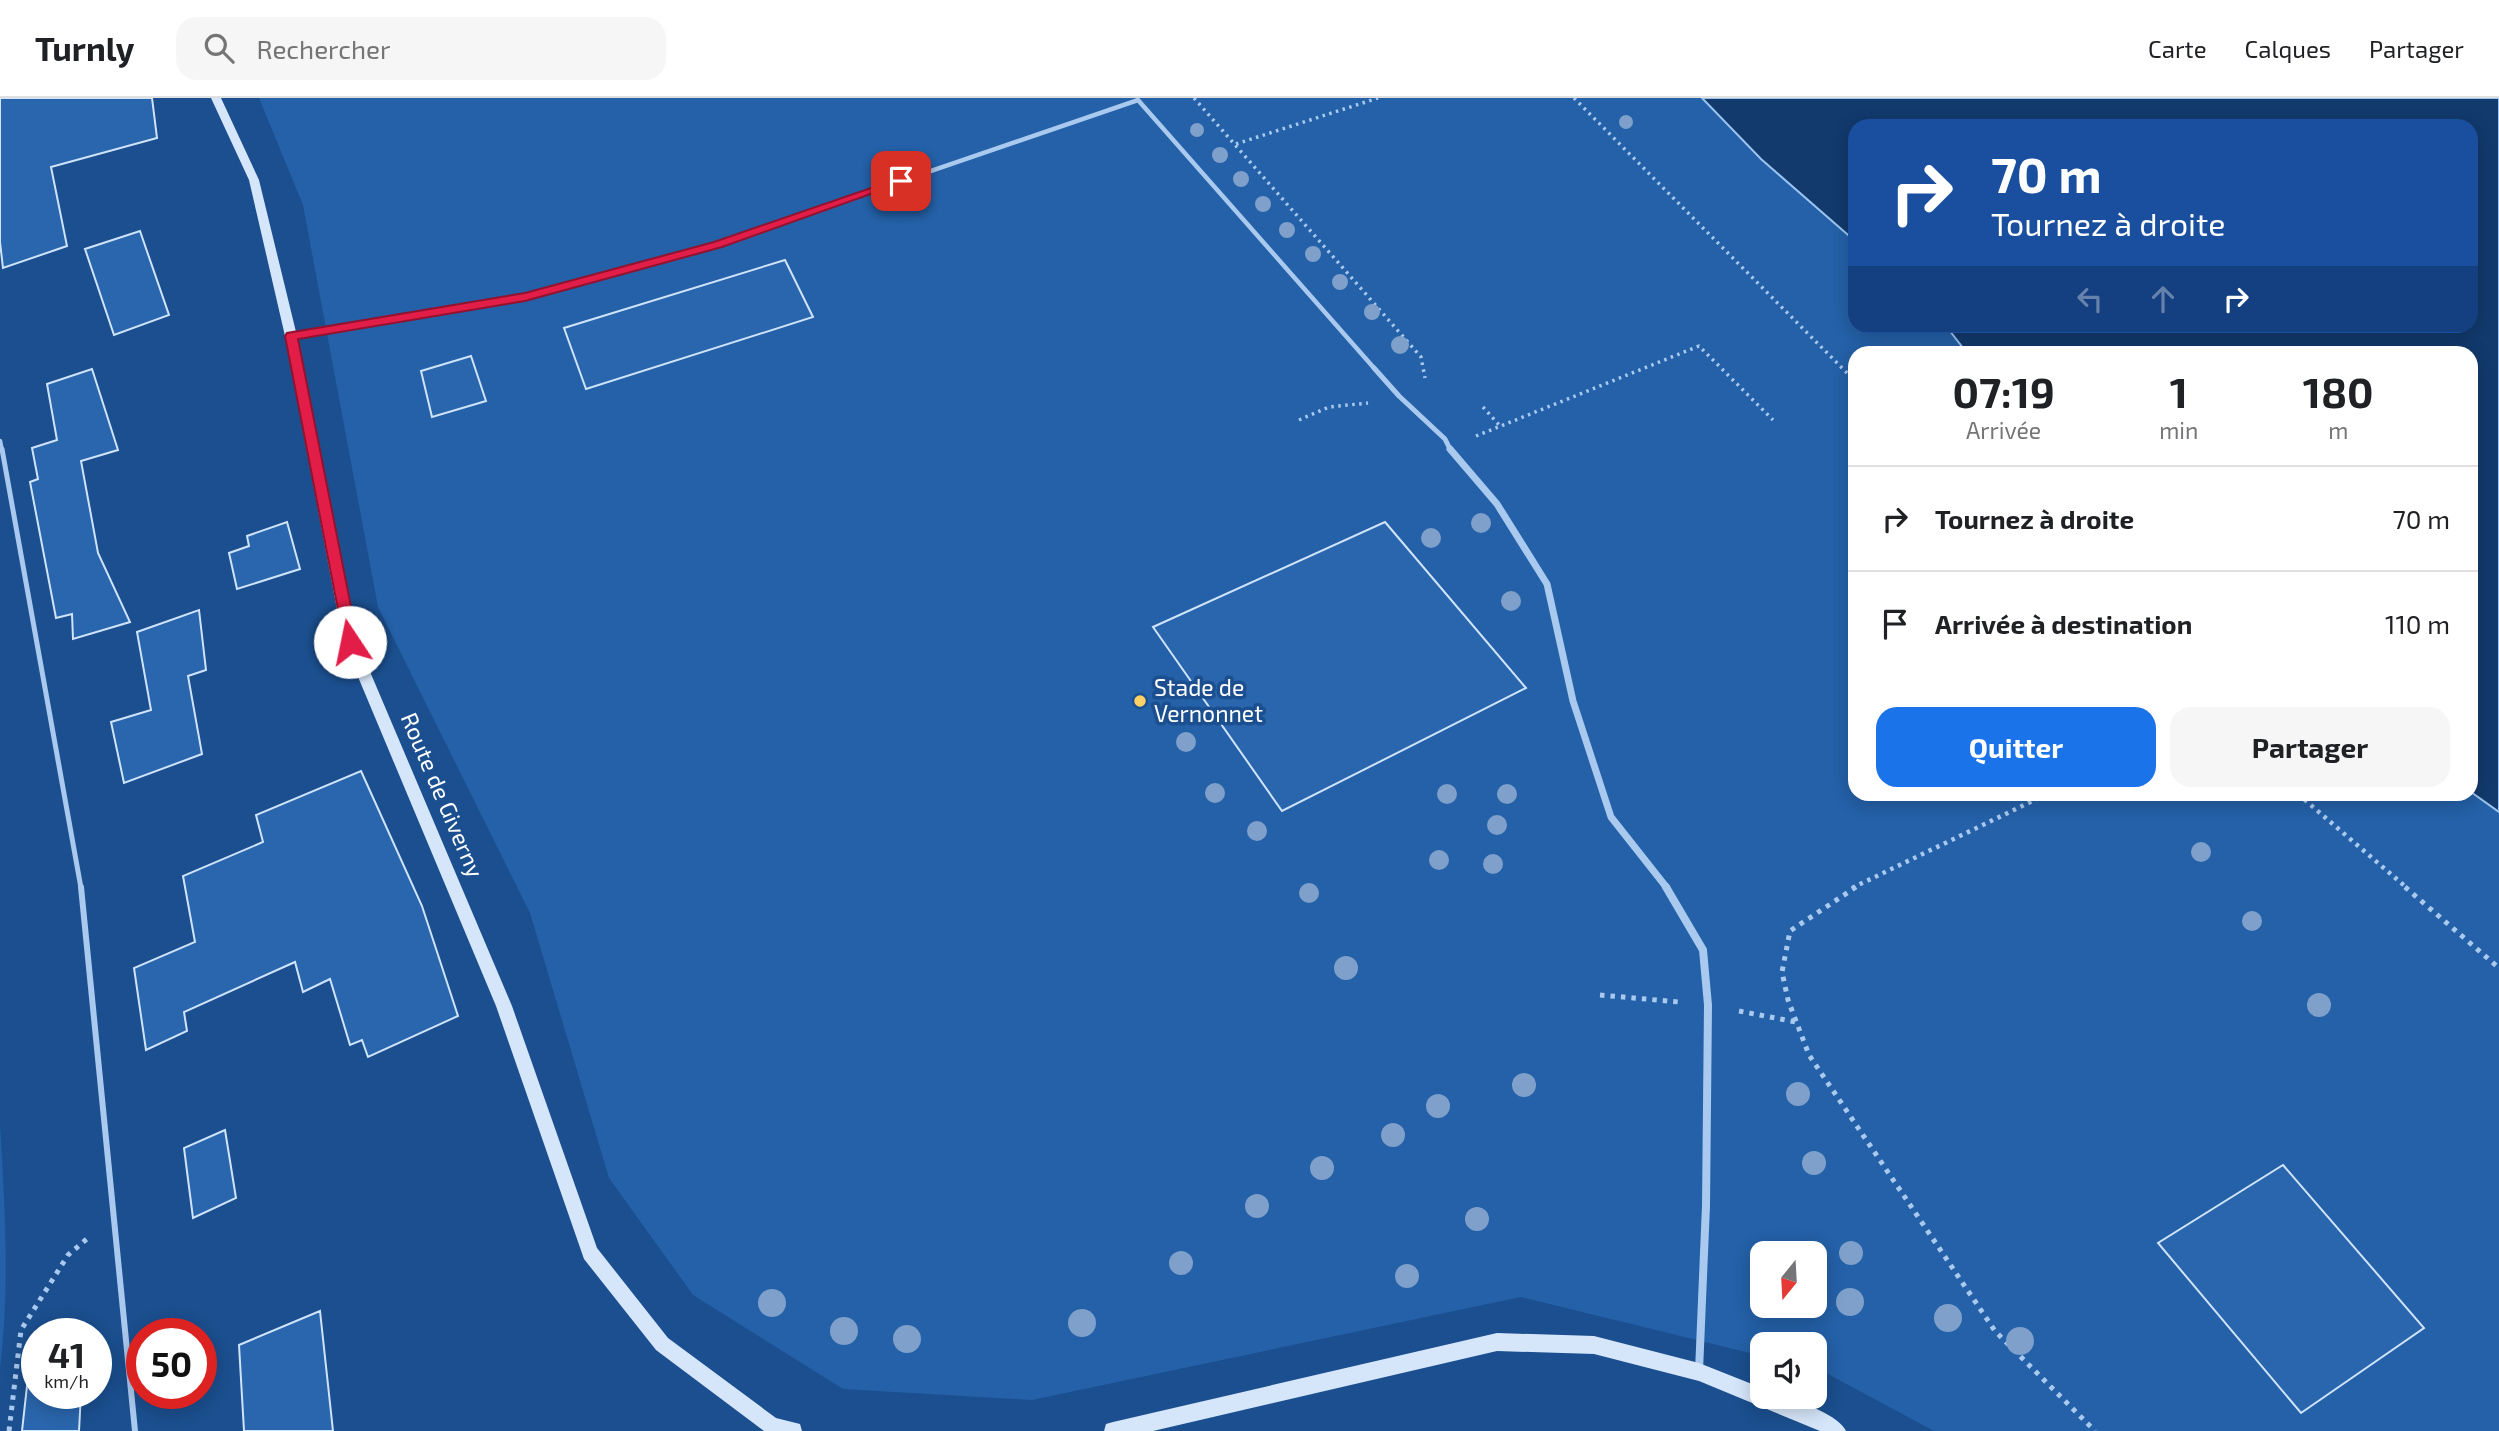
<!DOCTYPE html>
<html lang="fr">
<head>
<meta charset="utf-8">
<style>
  body { margin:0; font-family:"Exo 2",sans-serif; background:#f6f6f6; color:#202124; height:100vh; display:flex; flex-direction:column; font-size:26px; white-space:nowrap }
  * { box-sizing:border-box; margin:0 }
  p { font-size:23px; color:#757577 }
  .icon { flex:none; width:38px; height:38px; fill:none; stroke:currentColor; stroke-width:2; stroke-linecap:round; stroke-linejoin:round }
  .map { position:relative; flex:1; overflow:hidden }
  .panel { position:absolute; left:1848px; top:248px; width:630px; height:455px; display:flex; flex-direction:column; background:#fff; border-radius:21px; box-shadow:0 4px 18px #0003 }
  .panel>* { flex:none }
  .banner { position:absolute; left:1848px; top:21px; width:630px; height:214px; border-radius:21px; box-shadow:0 4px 18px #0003; background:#1a4fa0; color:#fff; overflow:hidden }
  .needle { width:46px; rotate:198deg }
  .tools { position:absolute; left:1750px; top:1143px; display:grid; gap:14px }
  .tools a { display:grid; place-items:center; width:77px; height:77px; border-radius:14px; background:#fff; box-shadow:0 4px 18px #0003; font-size:35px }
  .speed { position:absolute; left:21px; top:1220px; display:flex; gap:14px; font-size:35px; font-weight:700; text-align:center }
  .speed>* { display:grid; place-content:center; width:91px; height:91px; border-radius:50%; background:#fff; box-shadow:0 4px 18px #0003; line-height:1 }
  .speed small { font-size:18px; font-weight:400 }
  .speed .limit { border:10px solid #d22; background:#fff; color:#111 }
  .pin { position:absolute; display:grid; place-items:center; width:60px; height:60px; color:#fff; margin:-30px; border-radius:14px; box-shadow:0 4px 10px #0006 }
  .me { position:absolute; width:77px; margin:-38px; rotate:349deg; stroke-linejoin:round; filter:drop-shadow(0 0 5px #0008) }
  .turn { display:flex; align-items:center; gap:24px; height:147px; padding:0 28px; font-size:32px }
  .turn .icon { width:91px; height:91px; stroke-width:2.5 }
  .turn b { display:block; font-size:49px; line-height:60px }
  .lanes { display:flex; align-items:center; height:66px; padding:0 28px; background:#0003; justify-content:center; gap:35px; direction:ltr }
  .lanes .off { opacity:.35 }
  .eta { display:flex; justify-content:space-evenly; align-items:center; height:119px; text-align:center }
  .eta b { font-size:42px; font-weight:700; line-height:49px }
  .primary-button { display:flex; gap:14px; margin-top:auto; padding:14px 28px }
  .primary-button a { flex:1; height:80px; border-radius:21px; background:#1a73e8; color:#fff; font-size:28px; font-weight:700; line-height:80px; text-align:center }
  .primary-button a+a { background:#f6f6f6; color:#202124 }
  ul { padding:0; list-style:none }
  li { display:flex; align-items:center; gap:21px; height:105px; padding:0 28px; border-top:2px solid #e0e0e0 }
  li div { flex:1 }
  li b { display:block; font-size:26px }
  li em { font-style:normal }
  header { display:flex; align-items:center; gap:42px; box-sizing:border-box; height:98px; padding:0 35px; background:#fff; border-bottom:2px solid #e0e0e0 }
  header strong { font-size:33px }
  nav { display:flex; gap:38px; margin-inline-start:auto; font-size:24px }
  .search { width:490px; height:63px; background:#f6f6f6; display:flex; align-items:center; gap:18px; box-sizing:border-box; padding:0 24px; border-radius:21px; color:#757577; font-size:26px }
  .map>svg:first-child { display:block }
  .green { fill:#2461a8; fill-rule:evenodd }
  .water { fill:#123a6d; stroke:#9cc4f0; stroke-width:2 }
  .building { fill:#2a66ad; stroke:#cfe3fa; stroke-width:2 }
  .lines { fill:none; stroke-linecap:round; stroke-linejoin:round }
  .path-far2 { stroke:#a9c9ee; stroke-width:3.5; stroke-dasharray:2.5 4.5; stroke-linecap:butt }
  .path-far1 { stroke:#a9c9ee; stroke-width:4.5; stroke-dasharray:3.5 5; stroke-linecap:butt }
  .path { stroke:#a9c9ee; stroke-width:5; stroke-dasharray:4.5 6; stroke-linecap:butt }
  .service-far2 { stroke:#a9c9ee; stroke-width:4.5 }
  .service-far1 { stroke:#a9c9ee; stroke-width:5 }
  .service { stroke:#a9c9ee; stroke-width:6 }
  .minor-far2 { stroke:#a9c9ee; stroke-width:5 }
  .minor-far1 { stroke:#a9c9ee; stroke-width:7 }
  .minor { stroke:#a9c9ee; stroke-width:8 }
  .secondary { fill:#d6e6fa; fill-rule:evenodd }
  .tree { fill:#7ea0ca }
  .route { fill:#e11d48; stroke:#92132f; stroke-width:2 }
  .poi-dot { fill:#ffd166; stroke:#1b4f8f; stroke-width:2.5 }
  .labels { text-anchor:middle; stroke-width:7; stroke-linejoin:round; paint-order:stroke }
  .poi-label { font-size:23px; fill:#fff; stroke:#1b4f8f; text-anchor:start }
  .street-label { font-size:23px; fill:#fff; stroke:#1b4f8f }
</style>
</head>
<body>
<header>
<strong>Turnly</strong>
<div class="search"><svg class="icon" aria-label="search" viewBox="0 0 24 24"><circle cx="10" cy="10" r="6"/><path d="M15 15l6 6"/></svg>Rechercher</div>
<nav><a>Carte</a><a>Calques</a><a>Partager</a></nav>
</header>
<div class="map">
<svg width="2499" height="1333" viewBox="0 0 2499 1333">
  <rect width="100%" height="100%" fill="#1b4f8f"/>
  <path class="green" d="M259 0H1702L1761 61 1855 143V228H1946L1967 255 1855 256V696H2471V694L2499 714V1333H1934L1824 1274 1815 1271V1246H1762V1258L1521 1199 1032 1302 843 1291 693 1197 609 1080 530 815 378 509 303 107ZM1762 1155H1815V1208H1762Z
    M0 1027C5 1109 10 1188 0 1270Z"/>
  <path class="water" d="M1702 0H2499V714L2471 694V256L1967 255 1946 228H2471V28H1855V143L1761 61Z"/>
  <path class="building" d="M0 0H152L157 40 51 69 67 148 3 170 0 144Z
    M140 133 169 217 114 237 85 151Z
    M785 162 813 219 586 291 564 230Z
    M471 258 486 303 432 319 421 273Z
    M92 271 118 352 81 363 98 455 130 524 73 541 72 516 56 520 30 384 38 381 32 350 57 342 47 286Z
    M287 424 300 471 237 491 229 455 249 448 247 438Z
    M1385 424 1526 590 1282 713 1153 529Z
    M199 512 206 572 188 578 202 656 124 685 111 624 151 612 137 534Z
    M361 673 422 808 458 918 368 959 362 942 350 947 330 881 303 894 295 864 184 914 187 933 146 952 134 870 195 844 183 778 263 744 256 717Z
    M225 1032 236 1100 193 1120 184 1050Z
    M2283 1067 2424 1230 2301 1315 2158 1145Z
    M320 1213 333 1333H244L239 1247Z
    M37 1242V1295H81L79 1333H22L32 1243Z"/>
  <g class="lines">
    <path class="path-far2" d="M1194 0 1421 259 1425 280
      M1574 0 1855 283
      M1236 46 1378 0
      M1483 309 1500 328
      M1299 322 1329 309 1368 305
      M1476 338 1699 248 1773 322"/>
    <path class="path-far1" d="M2298 696 2407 790
      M1852 790 2047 696"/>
    <path class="path" d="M1856 789 1790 833 1782 874 1788 902 1809 957 1995 1233 2095 1333
      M2405 789 2499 870
      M1600 897 1679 904
      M1739 913 1796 924
      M9 1333 21 1232 68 1157 88 1140"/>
    <path class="service-far2" d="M293 238 525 199 718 146 1138 2 1374 270
      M0 343 2 353"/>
    <path class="service-far1" d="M2 351 81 790"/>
    <path class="service" d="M81 789 135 1333"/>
    <path class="minor-far2" d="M1374 270 1399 298 1445 341 1451 353"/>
    <path class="minor-far1" d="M1450 351 1497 406 1547 486 1573 603 1611 719 1667 790"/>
    <path class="minor" d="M1666 789 1703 852 1708 907 1706 1108 1699 1273"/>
    <path class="secondary" d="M211 0H221L259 82 297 238 357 543 512 908 597 1150 668 1240 776 1320 800 1326 802 1333H764L656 1252 584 1161 496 908 343 543 285 238 249 82Z
      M1497 1235 1594 1238 1699 1265 1762 1290V1298C1769 1298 1778 1297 1784 1299 1800 1303 1840 1318 1846 1333H1820L1699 1283 1594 1256 1497 1253 1153 1333H1104L1106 1326 1113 1324Z"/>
  </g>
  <g class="tree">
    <circle cx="1626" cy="24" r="7"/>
    <circle cx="1197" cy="32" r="7"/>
    <circle cx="1220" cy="57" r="8"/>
    <circle cx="1241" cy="81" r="8"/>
    <circle cx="1263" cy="106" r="8"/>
    <circle cx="1287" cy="132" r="8"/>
    <circle cx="1313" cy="156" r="8"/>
    <circle cx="1340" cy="184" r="8"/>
    <circle cx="1372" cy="214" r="8"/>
    <circle cx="1400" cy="247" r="9"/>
    <circle cx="1481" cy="425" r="10"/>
    <circle cx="1431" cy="440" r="10"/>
    <circle cx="1511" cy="503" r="10"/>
    <circle cx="1186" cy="644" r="10"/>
    <circle cx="1215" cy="695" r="10"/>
    <circle cx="1447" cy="696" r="10"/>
    <circle cx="1507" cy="696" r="10"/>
    <circle cx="1497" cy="727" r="10"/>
    <circle cx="1257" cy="733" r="10"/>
    <circle cx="2201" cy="754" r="10"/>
    <circle cx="1439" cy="762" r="10"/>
    <circle cx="1493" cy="766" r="10"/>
    <circle cx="1309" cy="795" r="10"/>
    <circle cx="2252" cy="823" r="10"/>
    <circle cx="1346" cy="870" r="12"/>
    <circle cx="2319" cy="907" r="12"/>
    <circle cx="1524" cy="987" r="12"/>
    <circle cx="1798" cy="996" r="12"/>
    <circle cx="1438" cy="1008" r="12"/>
    <circle cx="1393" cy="1037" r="12"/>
    <circle cx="1814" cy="1065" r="12"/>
    <circle cx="1322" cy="1070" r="12"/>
    <circle cx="1257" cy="1108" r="12"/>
    <circle cx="1477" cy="1121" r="12"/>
    <circle cx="1851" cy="1155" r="12"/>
    <circle cx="1181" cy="1165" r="12"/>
    <circle cx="1407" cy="1178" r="12"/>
    <circle cx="1850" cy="1204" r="14"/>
    <circle cx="772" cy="1205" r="14"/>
    <circle cx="1948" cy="1220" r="14"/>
    <circle cx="1082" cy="1225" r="14"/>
    <circle cx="844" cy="1233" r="14"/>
    <circle cx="907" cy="1241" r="14"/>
    <circle cx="2020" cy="1243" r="14"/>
  </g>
  <path class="route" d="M897 81 907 83 722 149 525 203 298 241 358 544 356 548H345L285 238 287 235 525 195 714 144Z"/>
  <circle class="poi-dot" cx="1140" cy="603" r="7"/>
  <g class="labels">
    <g class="poi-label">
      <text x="1154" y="598">Stade de<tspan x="1154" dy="26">Vernonnet</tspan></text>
    </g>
    <g class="street-label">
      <text transform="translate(442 697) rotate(67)" y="8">Route de Giverny</text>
    </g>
  </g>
</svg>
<div class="tools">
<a><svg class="needle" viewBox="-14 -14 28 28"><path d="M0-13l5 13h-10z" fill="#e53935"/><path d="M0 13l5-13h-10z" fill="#757577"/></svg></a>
<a><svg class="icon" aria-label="sound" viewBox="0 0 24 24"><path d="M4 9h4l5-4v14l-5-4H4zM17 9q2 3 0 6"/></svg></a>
</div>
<div class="speed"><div>41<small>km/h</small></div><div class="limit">50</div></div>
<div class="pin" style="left:901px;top:83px;background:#d93025"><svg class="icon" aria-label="arrive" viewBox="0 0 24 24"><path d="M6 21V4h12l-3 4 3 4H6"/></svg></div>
<svg class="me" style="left:350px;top:544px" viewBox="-20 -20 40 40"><circle r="19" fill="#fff"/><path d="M0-13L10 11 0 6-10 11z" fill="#e11d48"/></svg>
<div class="banner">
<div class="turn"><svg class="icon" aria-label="right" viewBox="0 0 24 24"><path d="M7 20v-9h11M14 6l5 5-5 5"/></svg><div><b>70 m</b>Tournez à droite</div></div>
<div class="lanes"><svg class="icon off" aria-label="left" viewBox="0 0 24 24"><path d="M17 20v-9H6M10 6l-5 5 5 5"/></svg><svg class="icon off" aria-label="ahead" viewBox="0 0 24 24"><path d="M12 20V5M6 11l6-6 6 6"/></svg><svg class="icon" aria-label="right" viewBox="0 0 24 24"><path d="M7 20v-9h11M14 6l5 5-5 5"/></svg></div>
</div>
<section class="panel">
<div class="eta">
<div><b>07:19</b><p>Arrivée</p></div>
<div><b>1</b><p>min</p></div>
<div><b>180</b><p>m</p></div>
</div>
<ul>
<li><svg class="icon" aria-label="right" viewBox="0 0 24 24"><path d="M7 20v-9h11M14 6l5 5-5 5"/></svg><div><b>Tournez à droite</b></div><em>70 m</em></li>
<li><svg class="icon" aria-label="arrive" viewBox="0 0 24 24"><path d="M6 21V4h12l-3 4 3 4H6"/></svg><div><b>Arrivée à destination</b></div><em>110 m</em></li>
</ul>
<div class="primary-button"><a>Quitter</a><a>Partager</a></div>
</section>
</div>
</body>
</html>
